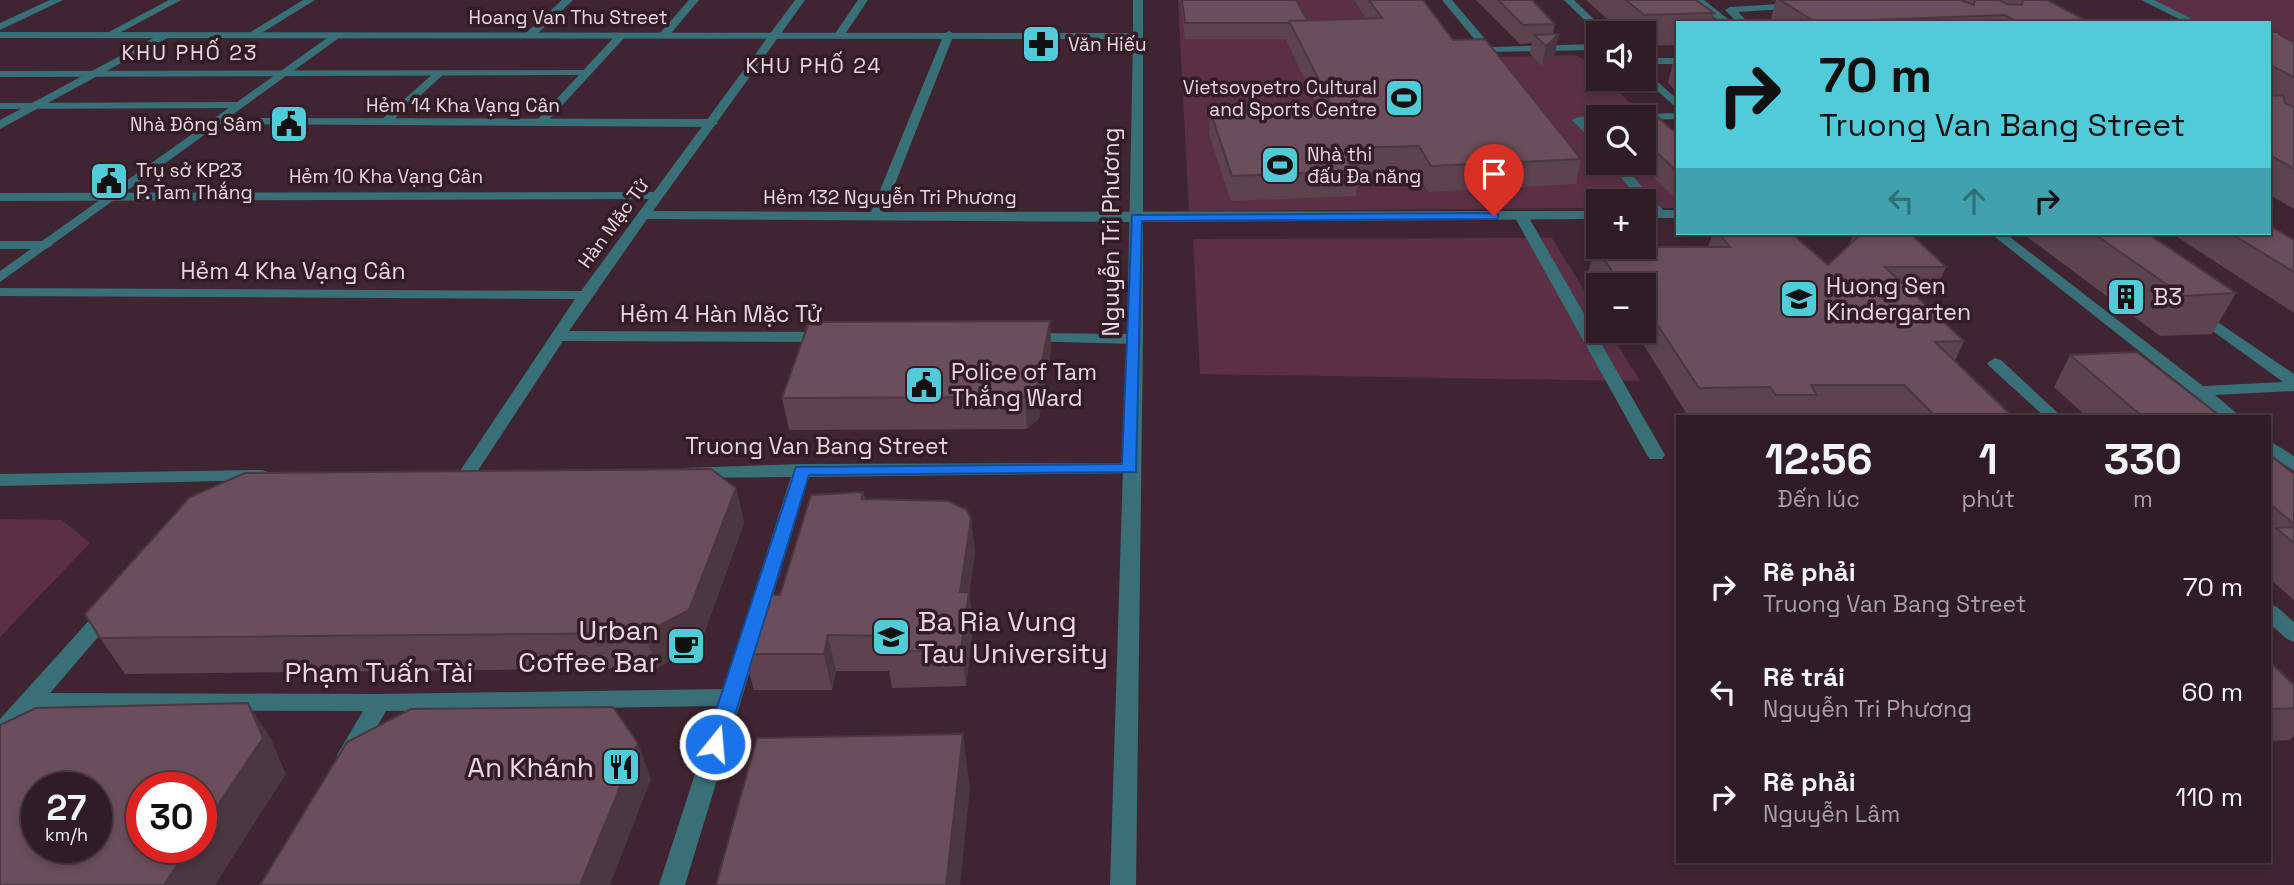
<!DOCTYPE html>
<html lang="vi">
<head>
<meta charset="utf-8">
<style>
  body { margin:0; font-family:"Space Grotesk",sans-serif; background:#37252d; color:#f1f3f6; height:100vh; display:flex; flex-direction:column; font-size:26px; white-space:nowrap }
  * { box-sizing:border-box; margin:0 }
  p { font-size:23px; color:#a7a1a7 }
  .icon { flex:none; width:38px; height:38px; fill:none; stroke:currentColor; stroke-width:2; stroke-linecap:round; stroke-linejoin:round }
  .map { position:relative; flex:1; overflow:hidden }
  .panel { position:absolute; left:1676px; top:415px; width:595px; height:448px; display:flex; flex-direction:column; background:#2f1c25; border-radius:0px; box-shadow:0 4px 10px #0003,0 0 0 2px #4a3a42 }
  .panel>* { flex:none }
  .hud { position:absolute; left:1676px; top:21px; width:595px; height:214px; border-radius:0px; box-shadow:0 4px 10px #0003,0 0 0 2px #4a3a42; background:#52cbd9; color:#111; overflow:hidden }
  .fabs { position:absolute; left:1586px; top:21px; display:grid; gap:14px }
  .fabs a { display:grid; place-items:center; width:70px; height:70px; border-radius:0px; background:#2f1c25; box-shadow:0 4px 10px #0003,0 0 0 2px #4a3a42; font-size:35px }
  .speed { position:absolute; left:21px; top:772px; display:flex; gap:14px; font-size:35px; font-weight:700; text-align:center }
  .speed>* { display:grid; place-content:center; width:91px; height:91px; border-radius:50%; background:#2f1c25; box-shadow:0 4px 10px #0003,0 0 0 2px #4a3a42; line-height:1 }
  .speed small { font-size:18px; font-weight:400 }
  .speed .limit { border:10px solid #d22; background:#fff; color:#111 }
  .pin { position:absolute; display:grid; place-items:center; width:60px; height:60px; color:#fff; margin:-72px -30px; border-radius:50% 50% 50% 0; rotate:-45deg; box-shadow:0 0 7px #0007 }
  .pin .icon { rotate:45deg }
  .me { position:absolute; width:77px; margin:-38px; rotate:17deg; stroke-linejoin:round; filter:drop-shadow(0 0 5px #0008) }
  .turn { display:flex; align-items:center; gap:24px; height:147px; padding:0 28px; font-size:32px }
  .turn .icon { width:91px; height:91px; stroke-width:2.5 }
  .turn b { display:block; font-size:49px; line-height:60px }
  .lanes { display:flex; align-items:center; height:66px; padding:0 28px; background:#0003; justify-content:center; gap:35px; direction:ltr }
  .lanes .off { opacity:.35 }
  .eta { display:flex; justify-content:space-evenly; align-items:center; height:119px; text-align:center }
  .eta b { font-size:42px; font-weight:700; line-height:49px }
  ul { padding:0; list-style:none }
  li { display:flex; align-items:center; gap:21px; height:105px; padding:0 28px }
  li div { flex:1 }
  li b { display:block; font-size:26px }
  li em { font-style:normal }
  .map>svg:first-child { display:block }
  .green { fill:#5b3045; fill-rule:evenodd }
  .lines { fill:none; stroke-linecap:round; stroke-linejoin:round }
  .service { fill:#396f76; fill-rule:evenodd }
  .minor { fill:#396f76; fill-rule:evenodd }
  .tertiary { fill:#396f76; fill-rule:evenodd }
  .wall { fill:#5c434e }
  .shaded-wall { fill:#4b3740 }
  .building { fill:#6b4e5b; stroke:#4b3740; stroke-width:2; fill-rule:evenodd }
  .route { fill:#1a73e8; stroke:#114b97; stroke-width:2 }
  .labels { text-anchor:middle; stroke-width:7; stroke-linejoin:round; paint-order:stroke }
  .far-street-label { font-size:19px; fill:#e8d7de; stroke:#341c27 }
  .far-poi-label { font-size:19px; fill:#e8d7de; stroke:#341c27; text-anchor:start }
  .far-neighbourhood-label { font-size:21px; letter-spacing:2px; fill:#e8d7de; stroke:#341c27 }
  .street-label { font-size:23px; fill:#e8d7de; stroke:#341c27 }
  .poi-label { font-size:23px; fill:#e8d7de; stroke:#341c27; text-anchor:start }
  .near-poi-label { font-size:28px; fill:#e8d7de; stroke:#341c27; text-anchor:end }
  .near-street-label { font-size:28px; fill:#e8d7de; stroke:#341c27 }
</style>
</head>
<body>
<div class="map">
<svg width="2294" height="885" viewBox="0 0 2294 885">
  <rect width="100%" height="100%" fill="#3f2531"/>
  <path class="green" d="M1178 0H1407L1458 58 1574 55 1587 60 1598 71V79H1606L1678 150V208H1643V201H1598V208L1189 211ZM1598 117H1643V163H1598Z
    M2149 0H2294V67L2270 55V23H2199Z
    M1552 238 1598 313V331H1609L1640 381 1200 374 1193 239Z
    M0 519 62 520 90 543 0 637Z"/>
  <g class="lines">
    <path class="service" d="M50 0H63L0 30V23Z
      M169 0H181L112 37 103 35Z
      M562 0H573L534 37H526V33Z
      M689 0H699L668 37H660V33Z
      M1798 3 1801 4V8L1738 12 1749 23H1738L1725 10 1730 7Z
      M1643 58H1678V64H1643Z
      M591 70 592 72 587 75 0 77V71Z
      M0 103 237 102 243 105 237 108 0 109Z
      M1678 113V119L1643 120V117H1637L1643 114Z
      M1598 116 1603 117H1598V122L1587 123 1598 135V146L1572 120 1578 117Z
      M213 118 712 119 718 123 712 127 209 124V120Z
      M1609 163H1621L1664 211V217H1654Z
      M656 192 663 196 661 199 0 201V193Z
      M1521 212 1528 216 1665 455 1662 459H1650L1647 455 1514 216Z
      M0 241H46L53 245 46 249H0Z"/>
    <path class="minor" d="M303 0H315L255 37 246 35Z
      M795 0H805L653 211 871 212 944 34 949 31 954 34 884 212 1598 211V219L1136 222 647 219 569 331 825 332 833 337 825 342 563 341 473 478 467 480 458 474 575 299 0 296V288L581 291Z
      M858 0H868L843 37H835L834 35Z
      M1442 0H1452L1492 47 1598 44V50L1485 52Z
      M1564 0H1574L1608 33H1598Z
      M1693 0H1704L1733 23H1721Z
      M2141 0H2154L2200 23H2187Z
      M165 32 170 35 169 37 0 129V120Z
      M334 33 343 35 0 282V271Z
      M618 33 627 35 544 125H536V121Z
      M1643 69 1678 100V109L1643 78Z
      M436 71 445 73 388 125H380V121Z
      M1643 210H1678V218H1643Z
      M1990 233H2005L2203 386 2283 382 2192 316 2189 313 2197 308 2294 374V391L2215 395 2240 416H2221Z
      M1028 333 1135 334 1143 339 1135 344 1022 341 1020 338 1022 335Z
      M1995 358 2001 360 2061 416H2044L1989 366 1987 363Z
      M2270 441 2294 456V471L2270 455Z
      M1130 463 1139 469 1136 473 809 477 685 885H659L717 706 386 711 357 762 349 764 341 762 337 755 363 711 35 710 8 740 0 743V719L103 605H117L120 610 117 615 50 693 379 694 723 689 791 477 689 478 683 476 680 472 683 468 802 464Z
      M262 470 268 472 271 476 268 480 0 486V474Z
      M2270 605 2277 607 2294 622V642L2287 639 2270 624Z"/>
    <path class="tertiary" d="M1133 0H1143V339L1136 885H1110L1127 339 1133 39 0 38V32L1133 33Z"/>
  </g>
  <path class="wall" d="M1180 0H1296L1307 20 1366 19 1354 0H1423L1453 40 1581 159 1576 184 1428 192 1415 170 1359 172 1356 196 1231 201 1209 134 1210 111 1318 107 1287 42V39H1185Z
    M1476 0H1532L1555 24 1553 34 1555 53 1542 66 1530 54 1532 43 1520 44Z
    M1586 0H1696L1714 13 1711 23H1678V45L1643 46V33H1623Z
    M1776 0H2047L2091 23H1777L1771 19Z
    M2270 32 2294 42V209L2270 195Z
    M1676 50H1678V93L1668 83Z
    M1645 106 1678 135V201L1639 163H1643V117H1608L1610 107Z
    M1713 233H1791L1828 265 1849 245 1854 233H1910L1946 267 1934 295H1915L1964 341 1955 361 2012 416H1892L1890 415 1688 416 1635 331H1643V285H1598V288L1588 273 1595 245 1648 247H1708Z
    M2022 233H2147L2236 293 2212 334 2160 336Z
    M2171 233H2270L2294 240V313Z
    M1050 321 1051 351 1039 418 1027 429 789 430 782 398Z
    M2070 355 2220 416H2086L2054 387Z
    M2270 455 2294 474V600L2270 579Z
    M736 488 744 523 700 645 657 668 125 674 100 638Z
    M863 492 865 499 971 519 975 553 969 593 973 627 966 686 892 688 889 671H836L832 690H754L744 654 780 595Z
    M2270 662 2294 685V735L2290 740 2270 741Z"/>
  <path class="shaded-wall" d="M1559 34 1555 53 1542 66 1546 46Z
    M1050 321 1051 351 1039 418 1027 429 1025 397Z
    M736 488 744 523 700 645 657 668 645 633Z
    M971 519 975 553 969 593 973 627 966 686 961 650 960 592Z
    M828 635 836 671 832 690 824 654Z
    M248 703 271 739 286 774 215 885H164L189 847H201V830Z
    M963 734 970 789 960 885H946Z
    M638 743 651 779 610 885H580Z"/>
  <path class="building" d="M1182 0H1296L1307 20 1289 21V23H1185Z
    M1369 0H1423L1453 40 1485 39 1581 159 1431 166 1419 146 1347 148 1359 171 1232 176 1210 111 1332 106 1289 21 1382 18Z
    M1498 0H1532L1555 24 1523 25Z
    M1626 0H1696L1714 13 1644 15Z
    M1780 0H1961L1974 5 1975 0H1999L2007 4 2022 5 2023 0H2047L2091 23H2019L2005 15 1877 20 1881 23H1817Z
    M2270 32H2277L2283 37 2294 42V77L2270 65Z
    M1559 34 1546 46 1534 35Z
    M2283 95 2285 103 2294 107V169L2270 155V96Z
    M1645 106 1678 135V173L1643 139V117H1620L1610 107Z
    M2270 226 2294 240V272L2230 233H2270Z
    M1719 233H1791L1828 265 1862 233H1910L1946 267H1885L1964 341 1935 342 2012 416H1935L1904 385H1811L1817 395H1776L1770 387 1699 388 1643 303V285H1632L1630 282H1619L1595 245H1598V247H1643V240L1648 247H1730Z
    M2093 233H2147L2236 293 2183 296Z
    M1050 321 1037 387 1025 397 782 398 809 322Z
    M2137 352 2220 416H2142L2070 355Z
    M2270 455 2294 474V524L2270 504Z
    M711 469 736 488 689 610 645 633 100 638 85 614 190 497 245 473Z
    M863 492 862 499 948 501 967 510 971 519 960 592H969L961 650 886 652 889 636 828 635 824 654H744L763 595H780L811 495Z
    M2294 527V543L2276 528Z
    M2270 662 2294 685V708L2270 709Z
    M248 703 263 738 201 830V788H142V847H189L164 885H0V725L36 708ZM37 788H96V847H37Z
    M613 707 638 743 580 885H260L347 742 411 709Z
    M963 734 946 885H716L757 738Z"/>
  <path class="route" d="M1494 213 1498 214V219L1142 221 1136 472 809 475 726 744 723 750H708L705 744 796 467 1122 464 1132 215Z"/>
  <defs>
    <symbol id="pharmacy-square" viewBox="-11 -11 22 22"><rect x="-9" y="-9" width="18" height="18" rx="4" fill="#52cbd9" stroke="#341c27"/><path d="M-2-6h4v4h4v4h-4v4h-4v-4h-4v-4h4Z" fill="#111"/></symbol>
    <symbol id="stadium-square" viewBox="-11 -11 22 22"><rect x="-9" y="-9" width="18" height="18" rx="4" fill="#52cbd9" stroke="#341c27"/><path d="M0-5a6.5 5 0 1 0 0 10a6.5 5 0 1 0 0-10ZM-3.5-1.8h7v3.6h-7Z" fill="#111"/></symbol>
    <symbol id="civic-square" viewBox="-11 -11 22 22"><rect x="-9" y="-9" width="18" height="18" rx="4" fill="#52cbd9" stroke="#341c27"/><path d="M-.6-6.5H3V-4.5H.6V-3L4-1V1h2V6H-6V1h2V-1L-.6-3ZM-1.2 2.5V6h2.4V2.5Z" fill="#111"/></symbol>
    <symbol id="building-square" viewBox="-11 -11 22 22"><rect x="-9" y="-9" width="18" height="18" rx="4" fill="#52cbd9" stroke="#341c27"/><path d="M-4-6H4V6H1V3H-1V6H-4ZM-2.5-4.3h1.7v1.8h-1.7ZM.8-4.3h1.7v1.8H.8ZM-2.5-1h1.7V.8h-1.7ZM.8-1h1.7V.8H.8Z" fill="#111"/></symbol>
    <symbol id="school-square" viewBox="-11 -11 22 22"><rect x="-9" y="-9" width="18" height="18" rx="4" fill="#52cbd9" stroke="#341c27"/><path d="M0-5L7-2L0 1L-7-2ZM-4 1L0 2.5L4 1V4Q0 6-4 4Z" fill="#111"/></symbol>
    <symbol id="university-square" viewBox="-11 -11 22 22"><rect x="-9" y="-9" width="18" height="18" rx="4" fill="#52cbd9" stroke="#341c27"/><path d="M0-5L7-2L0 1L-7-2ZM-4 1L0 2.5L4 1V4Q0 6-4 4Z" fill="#111"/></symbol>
    <symbol id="cafe-square" viewBox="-11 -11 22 22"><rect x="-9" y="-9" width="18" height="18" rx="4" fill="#52cbd9" stroke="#341c27"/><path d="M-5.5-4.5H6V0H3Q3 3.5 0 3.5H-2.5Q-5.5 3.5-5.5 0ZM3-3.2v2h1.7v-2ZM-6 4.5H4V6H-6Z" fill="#111"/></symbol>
    <symbol id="restaurant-square" viewBox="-11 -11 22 22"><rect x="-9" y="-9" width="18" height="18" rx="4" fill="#52cbd9" stroke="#341c27"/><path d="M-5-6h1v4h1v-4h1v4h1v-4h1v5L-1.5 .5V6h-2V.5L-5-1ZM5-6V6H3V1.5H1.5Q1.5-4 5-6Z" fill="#111"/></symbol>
  </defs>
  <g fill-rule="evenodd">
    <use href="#pharmacy-square" x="1019" y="22" width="44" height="44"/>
    <use href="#stadium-square" x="1382" y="76" width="44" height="44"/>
    <use href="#civic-square" x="267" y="102" width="44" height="44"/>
    <use href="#stadium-square" x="1258" y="143" width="44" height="44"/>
    <use href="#civic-square" x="87" y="159" width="44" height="44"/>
    <use href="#building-square" x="2104" y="275" width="44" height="44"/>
    <use href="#school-square" x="1777" y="277" width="44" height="44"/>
    <use href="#civic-square" x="902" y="363" width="44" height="44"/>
    <use href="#university-square" x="869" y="615" width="44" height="44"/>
    <use href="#cafe-square" x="664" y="624" width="44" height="44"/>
    <use href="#restaurant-square" x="599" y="745" width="44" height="44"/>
  </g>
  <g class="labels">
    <g class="far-street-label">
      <text x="568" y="24">Hoang Van Thu Street</text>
      <text x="463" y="112">Hẻm 14 Kha Vạng Cân</text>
      <text x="386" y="183">Hẻm 10 Kha Vạng Cân</text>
      <text x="890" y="204">Hẻm 132 Nguyễn Tri Phương</text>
      <text transform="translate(613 223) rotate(-54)" y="7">Hàn Mặc Tử</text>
    </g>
    <g class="far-poi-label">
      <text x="1068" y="51">Văn Hiếu</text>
      <text x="1377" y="94" text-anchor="end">Vietsovpetro Cultural<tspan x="1377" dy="22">and Sports Centre</tspan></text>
      <text x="262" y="131" text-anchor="end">Nhà Đông Sâm</text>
      <text x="1307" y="161">Nhà thi<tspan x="1307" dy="22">đấu Đa năng</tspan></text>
      <text x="136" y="177">Trụ sở KP23<tspan x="136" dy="22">P. Tam Thắng</tspan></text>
    </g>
    <g class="far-neighbourhood-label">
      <text x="190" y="60">KHU PHỐ 23</text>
      <text x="814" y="73">KHU PHỐ 24</text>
    </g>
    <g class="street-label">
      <text transform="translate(1111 232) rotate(-90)" y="8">Nguyễn Tri Phương</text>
      <text x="293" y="279">Hẻm 4 Kha Vạng Cân</text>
      <text x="721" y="322">Hẻm 4 Hàn Mặc Tử</text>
      <text x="817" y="454">Truong Van Bang Street</text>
    </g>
    <g class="poi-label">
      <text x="1826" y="294">Huong Sen<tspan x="1826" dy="26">Kindergarten</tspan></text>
      <text x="2153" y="305">B3</text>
      <text x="951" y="380">Police of Tam<tspan x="951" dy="26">Thắng Ward</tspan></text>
    </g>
    <g class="near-poi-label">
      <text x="918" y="631" text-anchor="start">Ba Ria Vung<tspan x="918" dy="32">Tau University</tspan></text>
      <text x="659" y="640">Urban<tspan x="659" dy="32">Coffee Bar</tspan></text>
      <text x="594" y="777">An Khánh</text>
    </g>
    <g class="near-street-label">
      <text x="379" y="682">Phạm Tuấn Tài</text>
    </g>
  </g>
</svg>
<div class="fabs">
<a><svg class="icon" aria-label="sound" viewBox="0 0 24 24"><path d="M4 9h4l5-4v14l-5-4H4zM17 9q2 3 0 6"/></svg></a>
<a><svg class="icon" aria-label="search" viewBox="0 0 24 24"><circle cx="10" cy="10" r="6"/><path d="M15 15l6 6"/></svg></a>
<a>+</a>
<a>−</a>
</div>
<div class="speed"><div>27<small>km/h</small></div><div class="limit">30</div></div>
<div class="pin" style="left:1494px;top:216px;background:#d93025"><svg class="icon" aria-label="arrive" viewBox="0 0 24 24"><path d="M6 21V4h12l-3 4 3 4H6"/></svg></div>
<svg class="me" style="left:715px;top:744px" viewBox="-20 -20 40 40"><circle r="17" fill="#1a73e8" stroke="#fff" stroke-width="3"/><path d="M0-11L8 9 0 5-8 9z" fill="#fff"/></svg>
<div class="hud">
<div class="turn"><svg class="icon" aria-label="right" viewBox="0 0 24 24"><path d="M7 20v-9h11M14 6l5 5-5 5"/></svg><div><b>70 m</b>Truong Van Bang Street</div></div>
<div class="lanes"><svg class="icon off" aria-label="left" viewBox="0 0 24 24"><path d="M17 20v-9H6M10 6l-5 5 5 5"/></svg><svg class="icon off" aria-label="ahead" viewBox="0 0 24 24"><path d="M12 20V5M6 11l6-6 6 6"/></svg><svg class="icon" aria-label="right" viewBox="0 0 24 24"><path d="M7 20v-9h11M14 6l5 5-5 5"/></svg></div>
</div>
<section class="panel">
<div class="eta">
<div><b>12:56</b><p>Đến lúc</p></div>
<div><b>1</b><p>phút</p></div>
<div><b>330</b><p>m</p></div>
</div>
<ul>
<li><svg class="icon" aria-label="right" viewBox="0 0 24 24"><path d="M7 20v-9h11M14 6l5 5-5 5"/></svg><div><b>Rẽ phải</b><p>Truong Van Bang Street</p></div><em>70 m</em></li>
<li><svg class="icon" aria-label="left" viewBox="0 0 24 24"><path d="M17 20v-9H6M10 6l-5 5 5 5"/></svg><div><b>Rẽ trái</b><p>Nguyễn Tri Phương</p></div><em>60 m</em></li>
<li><svg class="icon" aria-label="right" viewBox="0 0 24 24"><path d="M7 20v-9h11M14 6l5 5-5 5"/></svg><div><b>Rẽ phải</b><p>Nguyễn Lâm</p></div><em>110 m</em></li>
</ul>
</section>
</div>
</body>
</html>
